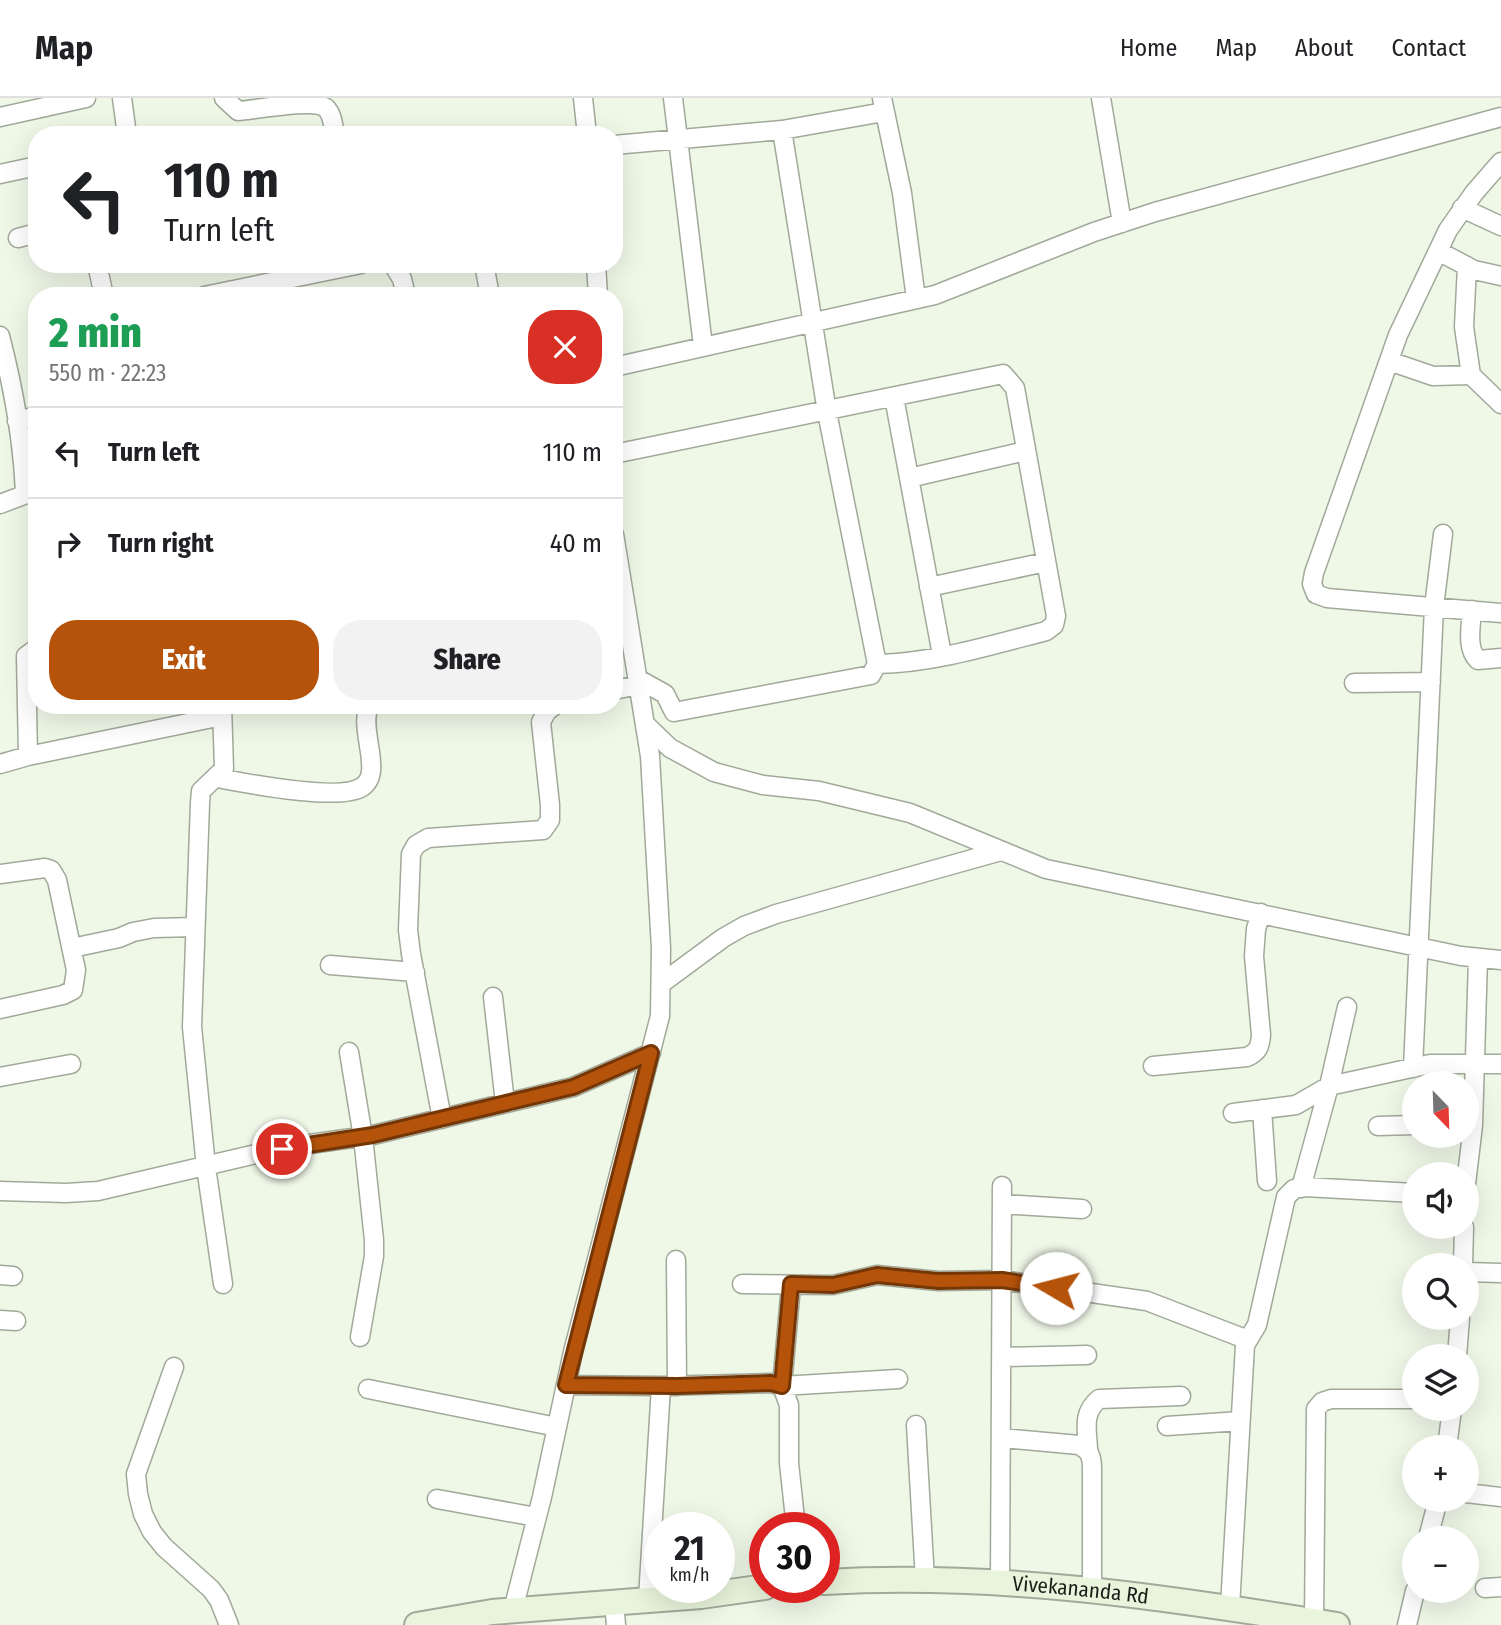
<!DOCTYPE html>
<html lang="en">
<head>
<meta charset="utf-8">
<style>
  body { margin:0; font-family:"Fira Sans Condensed",sans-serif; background:#f2f2f2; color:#202124; height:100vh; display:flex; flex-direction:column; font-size:26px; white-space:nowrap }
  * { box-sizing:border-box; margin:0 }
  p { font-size:23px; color:#757577 }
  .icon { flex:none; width:38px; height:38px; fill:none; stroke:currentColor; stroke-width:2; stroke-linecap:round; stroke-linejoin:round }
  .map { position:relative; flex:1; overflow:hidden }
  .drawer { position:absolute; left:28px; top:189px; width:595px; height:427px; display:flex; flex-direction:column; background:#fff; border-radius:28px; box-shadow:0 7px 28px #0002 }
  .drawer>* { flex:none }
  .banner { position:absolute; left:28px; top:28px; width:595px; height:147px; border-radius:28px; box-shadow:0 7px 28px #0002; background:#fff; color:#202124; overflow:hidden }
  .needle { width:46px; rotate:157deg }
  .tools { position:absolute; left:1402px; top:973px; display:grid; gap:14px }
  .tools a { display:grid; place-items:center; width:77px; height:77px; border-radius:50%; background:#fff; box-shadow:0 7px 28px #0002; font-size:35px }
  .speed { position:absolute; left:644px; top:1414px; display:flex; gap:14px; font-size:35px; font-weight:700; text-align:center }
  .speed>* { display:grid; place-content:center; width:91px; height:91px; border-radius:50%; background:#fff; box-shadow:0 7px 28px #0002; line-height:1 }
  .speed small { font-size:18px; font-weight:400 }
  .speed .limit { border:10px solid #d22; background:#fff; color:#111 }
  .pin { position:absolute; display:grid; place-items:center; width:60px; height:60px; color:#fff; margin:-30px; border:4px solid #fff; border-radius:50%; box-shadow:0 2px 7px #0007 }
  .me { position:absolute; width:77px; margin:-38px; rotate:278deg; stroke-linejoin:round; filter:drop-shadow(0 0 5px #0008) }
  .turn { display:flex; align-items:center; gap:24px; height:147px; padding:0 21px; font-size:32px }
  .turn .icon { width:91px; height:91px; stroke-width:2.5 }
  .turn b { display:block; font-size:49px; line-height:60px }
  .round { display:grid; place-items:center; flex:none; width:74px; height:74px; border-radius:28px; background:#f2f2f2 }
  .summary { display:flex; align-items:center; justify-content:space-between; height:119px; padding:0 21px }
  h1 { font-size:42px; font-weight:800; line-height:52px; color:#1e9e55 }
  .cta { display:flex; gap:14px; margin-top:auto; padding:14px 21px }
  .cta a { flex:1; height:80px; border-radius:28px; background:#b45309; color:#fff; font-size:28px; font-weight:800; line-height:80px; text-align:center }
  .cta a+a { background:#f2f2f2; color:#202124 }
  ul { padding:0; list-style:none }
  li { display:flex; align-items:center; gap:21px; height:91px; padding:0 21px; border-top:2px solid #e0e0e0 }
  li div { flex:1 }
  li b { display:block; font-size:26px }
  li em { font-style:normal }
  header { display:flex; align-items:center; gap:42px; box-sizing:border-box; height:98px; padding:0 35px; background:#fff; border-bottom:2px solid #e0e0e0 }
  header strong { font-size:33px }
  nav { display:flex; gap:38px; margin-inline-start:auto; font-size:24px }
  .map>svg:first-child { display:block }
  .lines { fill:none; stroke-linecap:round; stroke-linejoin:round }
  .street-casing { stroke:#a1a99a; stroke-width:21 }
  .secondary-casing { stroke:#a1a99a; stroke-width:28 }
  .street { stroke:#fff; stroke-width:18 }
  .secondary { stroke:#e8f4db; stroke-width:24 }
  .route-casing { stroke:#753606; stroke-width:18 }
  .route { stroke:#b45309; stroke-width:12 }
  .labels { text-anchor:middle; stroke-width:7; stroke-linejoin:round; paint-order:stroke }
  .street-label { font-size:21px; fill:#1b1e19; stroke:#eff7e7 }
</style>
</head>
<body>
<header>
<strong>Map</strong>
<nav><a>Home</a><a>Map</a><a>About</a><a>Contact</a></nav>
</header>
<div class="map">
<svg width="1501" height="1527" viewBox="0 0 1501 1527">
  <rect width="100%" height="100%" fill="#eff7e7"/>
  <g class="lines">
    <defs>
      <path id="street" d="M122 0 127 37
        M224 0 238 13C257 12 313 0 326 10 333 17 333 28 335 37
        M583 0 587 37
        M673 0 703 248
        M882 0 902 95 916 201
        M1101 0 1122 125
        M0 19 86 0
        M614 47 782 32 884 14
        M1501 64 1474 95 1448 132 1398 237 1314 475 1312 486 1316 496 1327 500 1501 515
        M0 76 37 68
        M1462 110 1501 128
        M18 140 37 135
        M1438 153 1474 172 1501 178
        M97 166 104 198
        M393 166 402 181 406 198
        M484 166 490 198
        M596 166 598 198
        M1467 168 1464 229 1471 277
        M204 198 361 166
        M0 238C13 288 23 343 25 396
        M1389 263 1433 278 1471 277 1501 306
        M614 269 935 197 1094 134 1155 114 1501 19
        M894 299 942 557
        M17 323 37 318
        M614 356 1003 276 1015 290 1056 518 1054 527 1046 533C992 547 934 565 877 566L827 314 782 32
        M909 380 1026 353
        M0 406 37 392
        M929 489 1046 464
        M1472 512C1471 528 1466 551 1478 562L1501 560
        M638 581 665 596 674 614 871 577 877 566
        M1354 585 1431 584
        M614 592 639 587
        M222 607 224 671 201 693 200 705 192 929 206 1069 223 1186
        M645 626 670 650 714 674 763 687 819 693 910 715 1046 771 1461 858 1501 862
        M28 658 26 558 37 550
        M0 666 28 658 222 618
        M217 680C245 685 340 704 362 689 370 684 372 674 371 665 371 649 361 621 370 607
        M0 776 45 770 51 772 57 782 76 872 73 892 63 897 0 911
        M72 850 119 840 133 834 154 830 195 829
        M330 867 415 874
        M662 885 723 840 744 828 776 816 1001 753
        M493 899 505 1005
        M349 954 363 1039 374 1142V1158L360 1239
        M1153 968 1247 959C1258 954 1260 949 1261 937L1254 858 1256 831 1261 815
        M1413 970 1434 509 1443 436
        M0 979 71 966
        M1262 1011 1267 1083
        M1233 1015 1296 1007 1329 988 1430 966H1501
        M442 1021 411 856 408 832 411 756 416 747 428 740 543 732 550 722V707L541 624 547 613 555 607
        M1378 1028 1414 1027
        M1466 1086 1473 1027 1478 860
        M1301 1090 1329 988 1347 909
        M0 1093 66 1095 98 1093 282 1050 373 1037 573 989 651 955
        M1002 1106 1082 1111
        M676 1162 677 1288
        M1463 1167 1464 1129
        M1466 1174 1501 1175
        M0 1177 13 1178
        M742 1186 833 1187 877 1177 938 1183 1002 1182 1147 1203 1248 1242
        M791 1187 782 1288 898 1281
        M0 1222 16 1223
        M1457 1258 1460 1220
        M1002 1259 1087 1257
        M174 1269 136 1376 138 1396 143 1416 152 1434 164 1449 211 1491 219 1502 229 1527
        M566 1287 661 1288 771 1285 782 1288 789 1307V1365L796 1430
        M368 1291 557 1329
        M916 1327 925 1482
        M1167 1328 1240 1323
        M1002 1340 1079 1347C1090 1353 1092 1358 1092 1371V1491
        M1447 1349 1452 1311
        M1088 1351C1087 1331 1082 1315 1099 1301L1181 1298
        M1466 1395 1501 1399
        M437 1401 536 1419
        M1428 1440 1438 1402
        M1000 1484 1002 1088
        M1485 1490 1501 1489
        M648 1501 661 1288
        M614 1504 616 1527
        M1230 1509 1245 1247 1257 1227 1286 1099 1294 1091 1305 1089 1414 1095
        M513 1512 542 1399 573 1254 660 918 661 850 650 658 614 436
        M1314 1523 1316 1311 1322 1304 1331 1301H1414
        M1407 1527 1415 1493"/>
      <g id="secondary">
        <path id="s1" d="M824 1484C999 1474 1165 1499 1337 1527"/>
        <path d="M417 1527 492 1514 701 1498 765 1489"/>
      </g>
    </defs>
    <use href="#street" class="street-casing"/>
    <use href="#secondary" class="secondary-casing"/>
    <use href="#street" class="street"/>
    <use href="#secondary" class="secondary"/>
  </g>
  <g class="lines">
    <defs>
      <path id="route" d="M282 1051 373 1037 573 989 651 955 566 1287 677 1288 771 1285 782 1288 791 1186 833 1187 877 1177 938 1183 1002 1182 1056 1190"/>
    </defs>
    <use href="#route" class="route-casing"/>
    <use href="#route" class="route"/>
  </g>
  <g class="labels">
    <g class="street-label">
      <text dy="7" stroke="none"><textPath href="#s1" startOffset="257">Vivekananda Rd</textPath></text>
    </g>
  </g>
</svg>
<div class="tools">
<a><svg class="needle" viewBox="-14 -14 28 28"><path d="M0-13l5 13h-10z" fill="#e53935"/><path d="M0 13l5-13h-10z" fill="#757577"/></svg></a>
<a><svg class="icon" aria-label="sound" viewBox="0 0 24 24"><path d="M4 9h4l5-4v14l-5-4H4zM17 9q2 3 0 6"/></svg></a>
<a><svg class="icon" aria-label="search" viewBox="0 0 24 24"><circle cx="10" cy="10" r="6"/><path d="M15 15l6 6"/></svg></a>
<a><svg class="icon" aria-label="layers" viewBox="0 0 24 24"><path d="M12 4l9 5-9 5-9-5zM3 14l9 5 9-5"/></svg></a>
<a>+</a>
<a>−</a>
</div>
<div class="speed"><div>21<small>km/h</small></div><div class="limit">30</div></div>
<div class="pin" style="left:282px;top:1051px;background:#d93025"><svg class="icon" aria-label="arrive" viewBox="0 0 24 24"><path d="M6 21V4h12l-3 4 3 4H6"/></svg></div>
<svg class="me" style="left:1056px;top:1190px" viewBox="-20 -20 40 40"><circle r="19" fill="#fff"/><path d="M0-13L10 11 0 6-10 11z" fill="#b45309"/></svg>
<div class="banner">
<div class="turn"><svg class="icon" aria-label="left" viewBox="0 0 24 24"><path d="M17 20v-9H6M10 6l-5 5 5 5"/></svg><div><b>110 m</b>Turn left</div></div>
</div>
<section class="drawer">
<div class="summary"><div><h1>2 min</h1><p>550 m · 22:23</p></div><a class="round" style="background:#d93025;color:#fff"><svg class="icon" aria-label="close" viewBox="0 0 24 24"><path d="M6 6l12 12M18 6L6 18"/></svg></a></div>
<ul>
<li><svg class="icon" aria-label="left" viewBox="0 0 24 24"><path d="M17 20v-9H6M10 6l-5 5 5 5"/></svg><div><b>Turn left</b></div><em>110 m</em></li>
<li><svg class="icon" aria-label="right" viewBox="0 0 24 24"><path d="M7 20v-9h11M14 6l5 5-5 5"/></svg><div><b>Turn right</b></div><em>40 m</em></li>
</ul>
<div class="cta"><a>Exit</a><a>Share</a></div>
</section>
</div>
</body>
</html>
